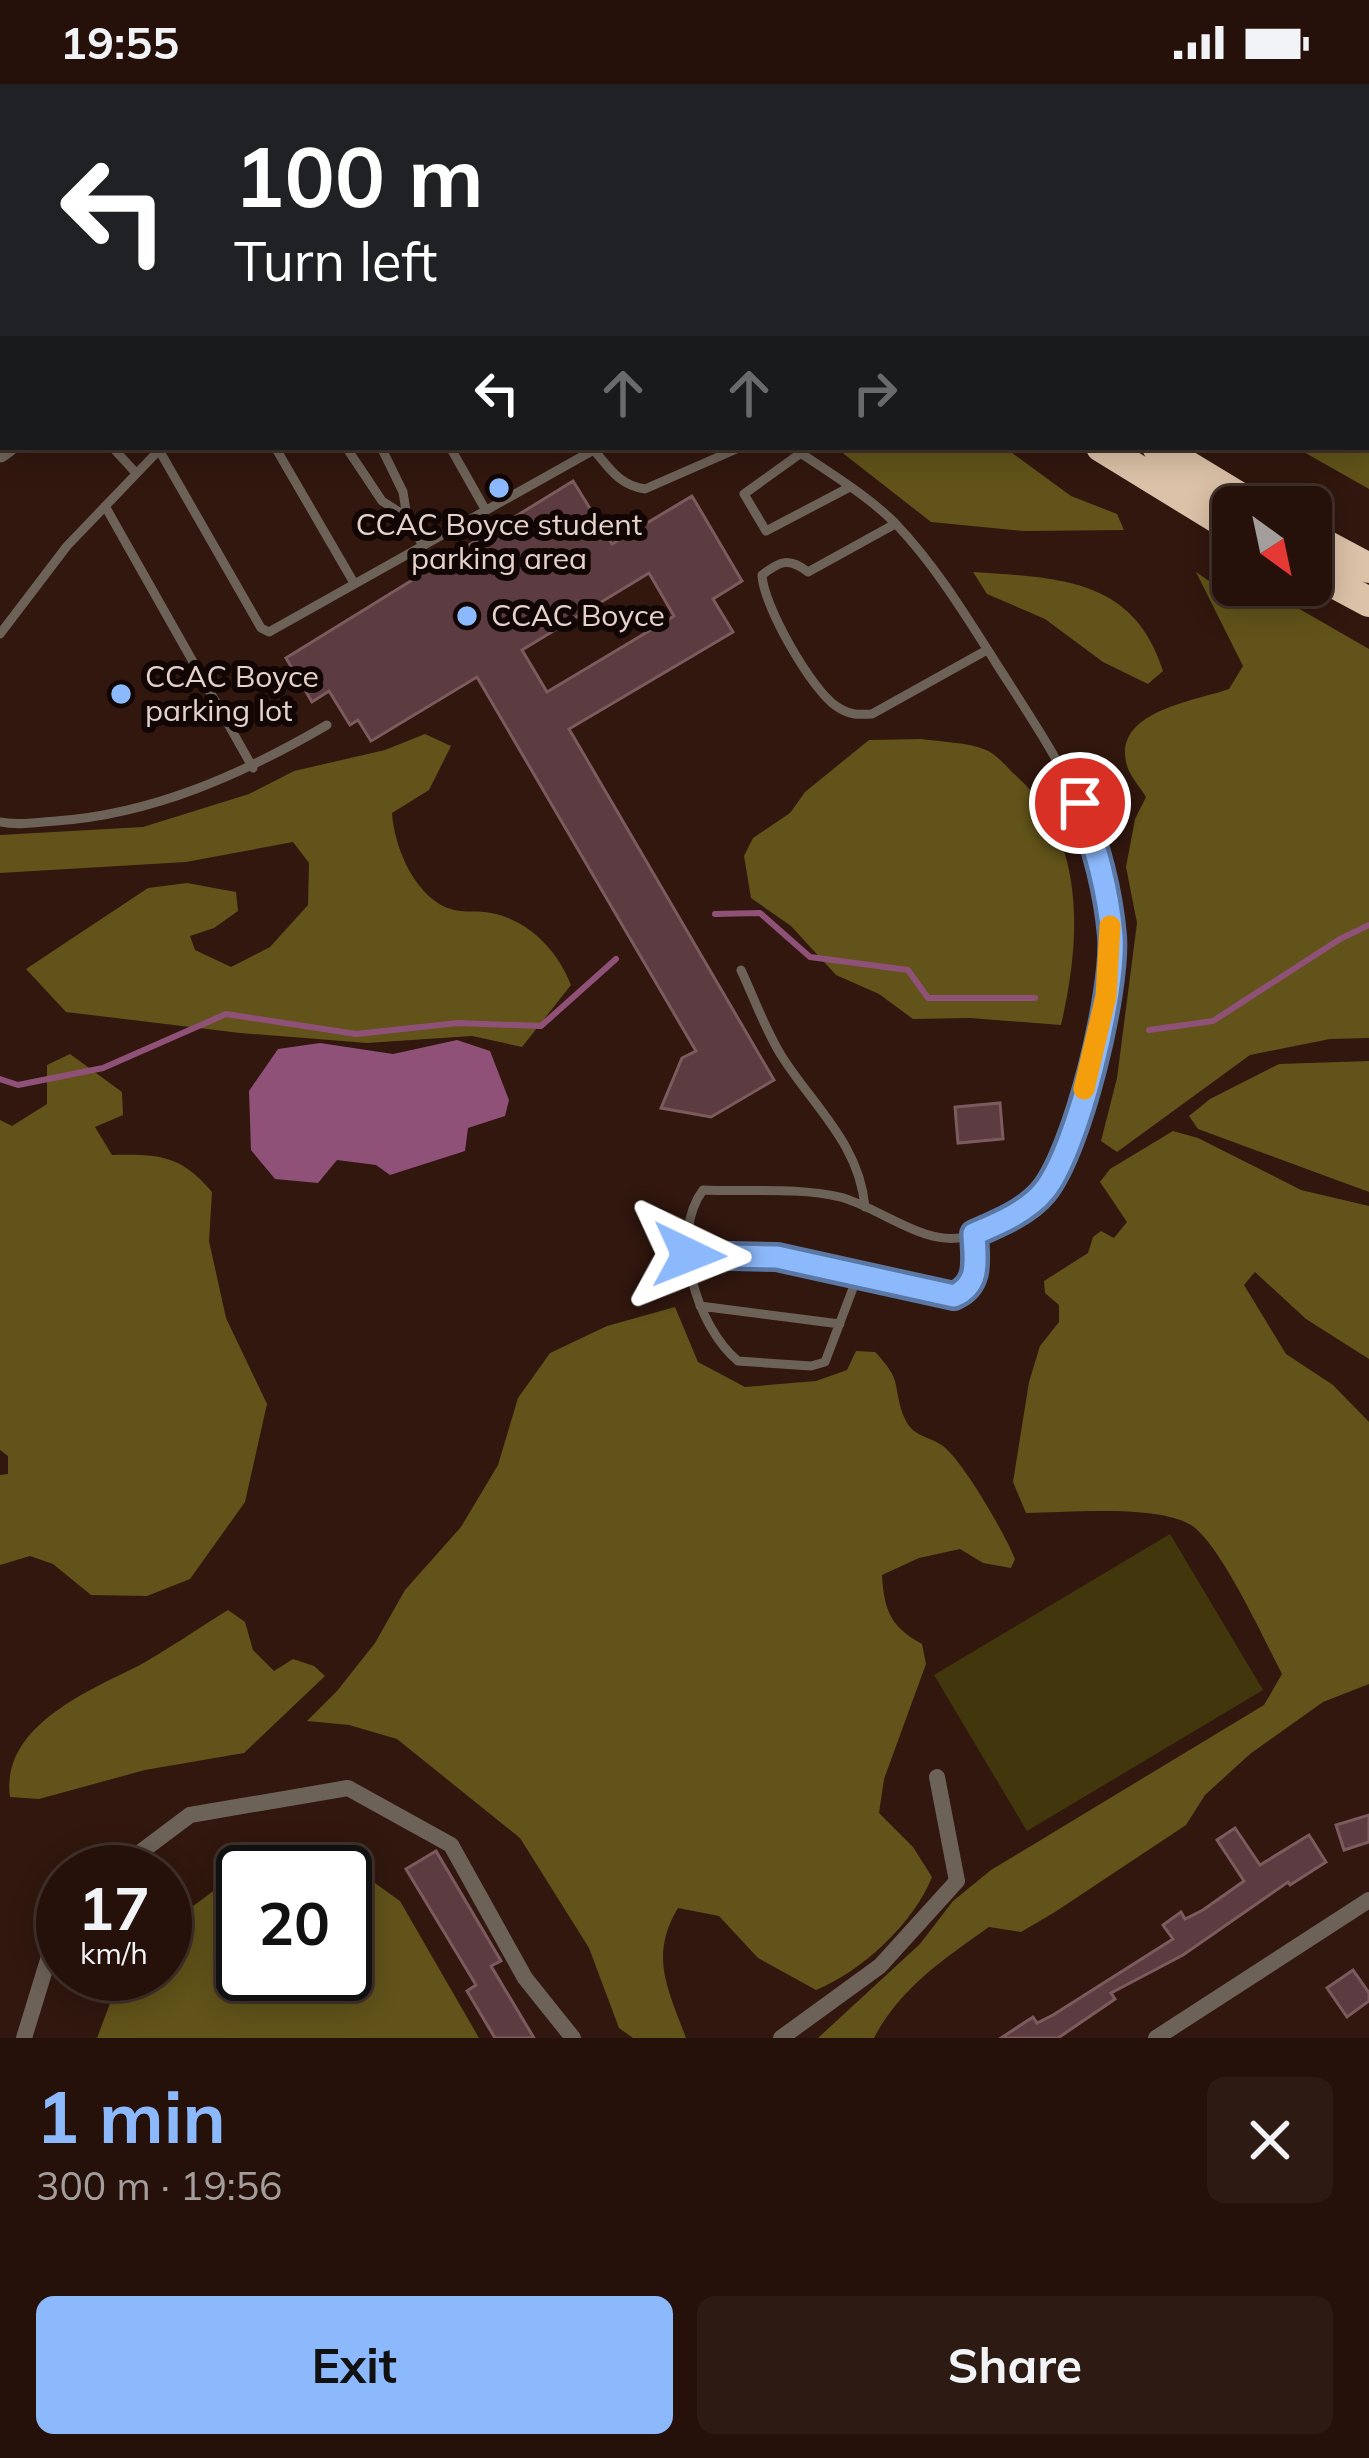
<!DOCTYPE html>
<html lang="en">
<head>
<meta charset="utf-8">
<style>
  body { margin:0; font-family:Mulish,sans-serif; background:#2d1a13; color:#f1f3f6; height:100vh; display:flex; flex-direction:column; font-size:45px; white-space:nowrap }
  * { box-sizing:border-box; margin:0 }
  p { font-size:39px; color:#a39d9c }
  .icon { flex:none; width:66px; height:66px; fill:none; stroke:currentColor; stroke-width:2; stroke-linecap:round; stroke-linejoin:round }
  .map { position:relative; height:1954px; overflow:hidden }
  .details { display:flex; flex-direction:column; background:#25110a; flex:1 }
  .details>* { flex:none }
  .top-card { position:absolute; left:0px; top:0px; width:1371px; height:366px; box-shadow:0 6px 30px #0003,0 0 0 3px #42312b; background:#202124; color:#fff; overflow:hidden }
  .needle { width:78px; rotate:147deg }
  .tools { position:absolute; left:1212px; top:402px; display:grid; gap:24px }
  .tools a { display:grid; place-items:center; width:120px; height:120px; border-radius:18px; background:#25110a; box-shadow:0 6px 30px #0003,0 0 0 3px #42312b; font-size:60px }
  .speed { position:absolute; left:36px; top:1761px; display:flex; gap:24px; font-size:60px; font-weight:700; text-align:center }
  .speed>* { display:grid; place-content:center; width:156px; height:156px; border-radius:50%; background:#25110a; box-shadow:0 6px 30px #0003,0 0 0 3px #42312b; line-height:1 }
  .speed small { font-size:30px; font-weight:400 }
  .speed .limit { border:6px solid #111; border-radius:18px; background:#fff; color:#111 }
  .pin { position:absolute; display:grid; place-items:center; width:102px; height:102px; color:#fff; margin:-51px; border:6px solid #fff; border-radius:50%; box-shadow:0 3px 12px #0007 }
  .me { position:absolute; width:132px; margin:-66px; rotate:92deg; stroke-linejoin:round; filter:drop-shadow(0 0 9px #0008) }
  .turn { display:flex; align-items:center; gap:42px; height:252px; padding:0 36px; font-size:54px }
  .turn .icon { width:156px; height:156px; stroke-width:2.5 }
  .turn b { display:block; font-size:84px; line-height:102px }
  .lanes { display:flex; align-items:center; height:114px; padding:0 36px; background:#0003; justify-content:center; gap:60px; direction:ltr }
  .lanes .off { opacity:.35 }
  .round { display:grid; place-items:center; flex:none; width:126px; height:126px; border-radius:18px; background:#2d1a13 }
  .headline { display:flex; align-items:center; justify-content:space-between; height:204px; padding:0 36px }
  h1 { font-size:72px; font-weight:700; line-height:90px; color:#8cb9fc }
  .action { display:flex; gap:24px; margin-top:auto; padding:24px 36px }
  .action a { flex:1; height:138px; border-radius:18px; background:#8cb9fc; color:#111; font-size:48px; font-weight:700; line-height:138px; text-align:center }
  .action a+a { background:#2d1a13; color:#f1f3f6 }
  .status { display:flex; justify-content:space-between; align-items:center; height:84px; padding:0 60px; background:#25110a; direction:ltr }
  .status svg { height:33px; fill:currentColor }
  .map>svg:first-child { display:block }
  .green { fill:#42370c }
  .forest { fill:#615319 }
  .water { fill:#8f5178 }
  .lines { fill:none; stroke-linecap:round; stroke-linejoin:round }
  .stream { stroke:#8f5178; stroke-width:6 }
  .building { fill:#5c3c40; stroke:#7c5a5e; stroke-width:3; fill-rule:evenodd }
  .service { stroke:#6d6258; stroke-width:9 }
  .minor { stroke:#6d6258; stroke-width:16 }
  .tertiary { stroke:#6d6258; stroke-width:21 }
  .motorway { stroke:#dbc2a8; stroke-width:30 }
  .route-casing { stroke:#5b78a4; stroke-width:30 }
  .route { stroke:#8cb9fc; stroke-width:21 }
  .slow { stroke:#f59e0b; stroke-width:21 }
  .poi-dot { fill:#8cb9fc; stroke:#110604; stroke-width:4.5 }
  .labels { text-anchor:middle; stroke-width:12; stroke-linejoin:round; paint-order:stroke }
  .poi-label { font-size:30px; fill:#e5d2cc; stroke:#110604; text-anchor:start }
</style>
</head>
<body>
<div class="status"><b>19:55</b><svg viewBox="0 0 49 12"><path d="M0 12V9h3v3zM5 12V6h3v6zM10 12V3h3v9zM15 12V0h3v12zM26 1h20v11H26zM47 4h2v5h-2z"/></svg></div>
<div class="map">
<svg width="1369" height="1954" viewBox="0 0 1369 1954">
  <rect width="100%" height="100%" fill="#31170e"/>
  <path class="green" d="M1170 1450 1263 1606 1027 1747 934 1591Z"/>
  <path class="forest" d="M1369 316V405L1295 363H1368Z
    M835 363H1004L1071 412 1117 430 1124 446 1024 447 931 438Z
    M973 488C1059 494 1134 494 1163 587L1148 600 1103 578 1045 535 987 510Z
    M1196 488 1243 520 1277 512 1369 565V954L1330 955 1250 971 1117 1068 1101 1057 1117 994 1137 839 1126 783 1135 735 1146 713C1140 703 1128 690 1126 678 1115 627 1195 617 1229 605L1243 582Z
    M425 650 451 662 429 706 392 729C394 763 416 817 454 826 466 829 479 826 491 829 529 836 558 867 571 901L522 963 472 952 367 959 240 949 66 928 26 885 148 804 187 799 236 808 238 827 214 844 190 852 195 866 231 883 270 863 308 821 309 779 293 758 186 778 0 789V751L143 743 249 710 294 687 385 666Z
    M921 655C941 658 967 658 986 666 996 670 1006 682 1014 690 1087 753 1081 855 1061 941L970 934 913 935 879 910 836 891 791 842 751 814 744 772 753 754 790 729 805 708 869 656Z
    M70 970 122 1008 123 1031 95 1043 112 1071C159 1070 181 1071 212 1108L209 1157 226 1234 267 1320 245 1418 190 1495 147 1512 91 1511 53 1480 30 1472 0 1481V1391L8 1390V1372L0 1366V1036L12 1042 47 1020V981Z
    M1369 977V1108L1198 1045 1189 1032 1210 1015 1279 980Z
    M1173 1047 1198 1054 1301 1106 1369 1122V1275L1306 1235 1255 1188 1244 1201 1286 1270 1333 1301 1369 1338V1600L1323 1618 1250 1670 1205 1711 1186 1741 1055 1828 1021 1848 989 1843C944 1875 900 1904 874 1954H818L920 1860 953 1817 991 1786 1264 1621 1282 1590C1265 1557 1220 1459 1191 1441 1155 1420 1067 1429 1026 1429L1013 1398 1029 1298 1040 1262 1059 1238V1221L1045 1209 1044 1197 1088 1169 1093 1153 1101 1147 1114 1154 1127 1138 1100 1098 1110 1085Z
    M675 1223 698 1278 745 1303 816 1297 847 1286 856 1267 875 1268C905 1299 891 1302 905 1335 913 1353 929 1352 943 1362 963 1377 1005 1450 1015 1475L1011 1484 983 1479 960 1465 919 1474 882 1491C884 1527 891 1543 922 1560L926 1580 884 1695 879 1729 913 1763 932 1793C914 1839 861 1888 816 1906L758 1874 719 1832 678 1824C649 1872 668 1905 686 1954H633L619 1944 589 1864 520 1754 397 1655 349 1641 307 1637 337 1607 375 1559 405 1506 461 1443 498 1381 518 1314 550 1269 607 1242Z
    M228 1526 245 1538 253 1566 274 1587 293 1575 314 1582 325 1592 244 1669 145 1686 39 1715 10 1713C0 1641 93 1605 140 1581 170 1564 199 1544 228 1526Z
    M354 1784 400 1817 479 1954H97L121 1890H165V1843L216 1805 226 1810 243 1805V1890H345V1788H321Z"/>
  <path class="water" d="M457 956 490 967 509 1016 505 1032 468 1044 465 1067 390 1091 376 1081 337 1076 318 1099 275 1095 251 1066 249 1007 278 965 320 959 393 970Z"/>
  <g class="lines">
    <path class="stream" d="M715 830 760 829 810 873 908 886 928 914H1035
      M1149 946 1213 937 1340 855 1369 841
      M0 995 18 1001 103 984 226 930 356 950 458 939 541 942 616 875"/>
  </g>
  <path class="building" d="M573 397 612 460 692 412 742 497 713 515 733 548 569 645 774 996 711 1033 661 1024 682 974 696 967 477 593 371 657 358 636 350 641 329 607 312 618 286 574ZM649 489 674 532 547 608 522 566Z
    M1000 1019 1003 1055 958 1059 955 1023Z
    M1369 1731V1758L1344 1766 1336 1741Z
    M1235 1744 1260 1781 1309 1751 1326 1778 1290 1801 1288 1798 1183 1871 1111 1909 1115 1915 1058 1954H1001L1033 1933 1037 1939 1053 1931 1173 1855 1163 1841 1181 1828 1185 1835 1203 1826 1244 1797 1217 1756Z
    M436 1767 501 1877 491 1882 534 1954H495L467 1907 476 1901 406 1785Z
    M1353 1886 1369 1909V1917L1347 1933 1327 1904Z"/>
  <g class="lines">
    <path class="service" d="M182 0 184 3
      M502 0 504 3
      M112 363 136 389
      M275 363 354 499
      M346 363 382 417 407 433 403 408 381 363
      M450 363 485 425
      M792 363C826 387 866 410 895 439 935 481 965 530 996 579 1050 664 1116 756 1112 861 1110 909 1095 957 1085 1004 1068 1077 1046 1129 968 1152 926 1165 880 1123 840 1113 798 1103 747 1108 703 1106 669 1151 696 1242 738 1277L811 1282 825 1278 858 1191 954 1212C981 1200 975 1175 973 1150
      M159 366 261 544 269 548 599 363
      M594 366C609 384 620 402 645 405L741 363
      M801 369 744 410 766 447 848 404
      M105 422 253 684
      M407 433 422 460
      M895 440 808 488C789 473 780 477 762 491 763 521 811 605 836 622 849 631 857 631 872 630L987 566
      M0 550 67 462 162 363
      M0 738C18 742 38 738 56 737 154 730 243 690 327 641
      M741 886C754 914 765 945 781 971 813 1022 859 1059 865 1123
      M689 1171 777 1173 858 1191
      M700 1222 840 1240"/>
    <path class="minor" d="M1019 0 1024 3
      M1259 3 1260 0
      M1368 173 1369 172
      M114 1788 190 1731 348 1704 451 1761 525 1894 573 1954
      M24 1954 63 1827
      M781 1954 880 1882 957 1797 937 1693
      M1156 1954 1369 1816"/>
    <path class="tertiary" d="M98 0 100 3
      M477 3 480 0
      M0 368 7 363"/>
    <path class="motorway" d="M635 0 638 3
      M679 0 683 3
      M1101 363 1233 444
      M1157 363 1256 423
      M1311 453 1369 484
      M1311 487 1369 518"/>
  </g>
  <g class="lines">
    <defs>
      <path id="route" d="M689 1171 777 1173 954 1212C981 1200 975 1175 974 1150 997 1140 1027 1128 1044 1107 1078 1065 1116 907 1112 852 1108 805 1096 764 1080 719"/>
    </defs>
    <use href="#route" class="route-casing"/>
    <use href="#route" class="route"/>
    <path class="slow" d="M1084 1005 1106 912 1110 842"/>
  </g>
  <g class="poi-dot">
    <circle cx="499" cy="404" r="12"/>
    <circle cx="467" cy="532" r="12"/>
    <circle cx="121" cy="610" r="12"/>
  </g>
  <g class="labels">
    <g class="poi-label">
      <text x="499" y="451" text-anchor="middle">CCAC Boyce student<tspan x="499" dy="34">parking area</tspan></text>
      <text x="491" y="542">CCAC Boyce</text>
      <text x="145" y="603">CCAC Boyce<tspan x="145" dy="34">parking lot</tspan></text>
    </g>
  </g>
</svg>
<div class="tools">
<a><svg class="needle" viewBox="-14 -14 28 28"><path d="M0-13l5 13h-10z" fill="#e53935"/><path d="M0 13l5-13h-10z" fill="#a39d9c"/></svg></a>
</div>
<div class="speed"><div>17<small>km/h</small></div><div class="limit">20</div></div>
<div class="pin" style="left:1080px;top:719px;background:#d93025"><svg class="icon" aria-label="arrive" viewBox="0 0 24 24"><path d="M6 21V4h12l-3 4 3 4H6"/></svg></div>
<svg class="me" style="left:689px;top:1171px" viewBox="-20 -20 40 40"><path d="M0-17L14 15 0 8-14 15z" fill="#8cb9fc" stroke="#fff" stroke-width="4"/></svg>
<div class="top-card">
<div class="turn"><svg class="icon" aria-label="left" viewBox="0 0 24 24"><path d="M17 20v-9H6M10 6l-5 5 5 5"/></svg><div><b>100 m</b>Turn left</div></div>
<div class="lanes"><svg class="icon" aria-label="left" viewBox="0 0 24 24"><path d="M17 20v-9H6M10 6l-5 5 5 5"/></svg><svg class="icon off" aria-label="ahead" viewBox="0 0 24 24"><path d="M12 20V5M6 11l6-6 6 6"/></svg><svg class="icon off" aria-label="ahead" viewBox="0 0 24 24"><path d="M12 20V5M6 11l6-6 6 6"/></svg><svg class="icon off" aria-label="right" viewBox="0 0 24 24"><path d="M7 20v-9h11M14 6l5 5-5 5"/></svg></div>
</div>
</div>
<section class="details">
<div class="headline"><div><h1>1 min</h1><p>300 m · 19:56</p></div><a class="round"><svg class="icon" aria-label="close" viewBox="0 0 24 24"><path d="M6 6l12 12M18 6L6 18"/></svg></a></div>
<div class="action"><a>Exit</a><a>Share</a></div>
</section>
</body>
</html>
